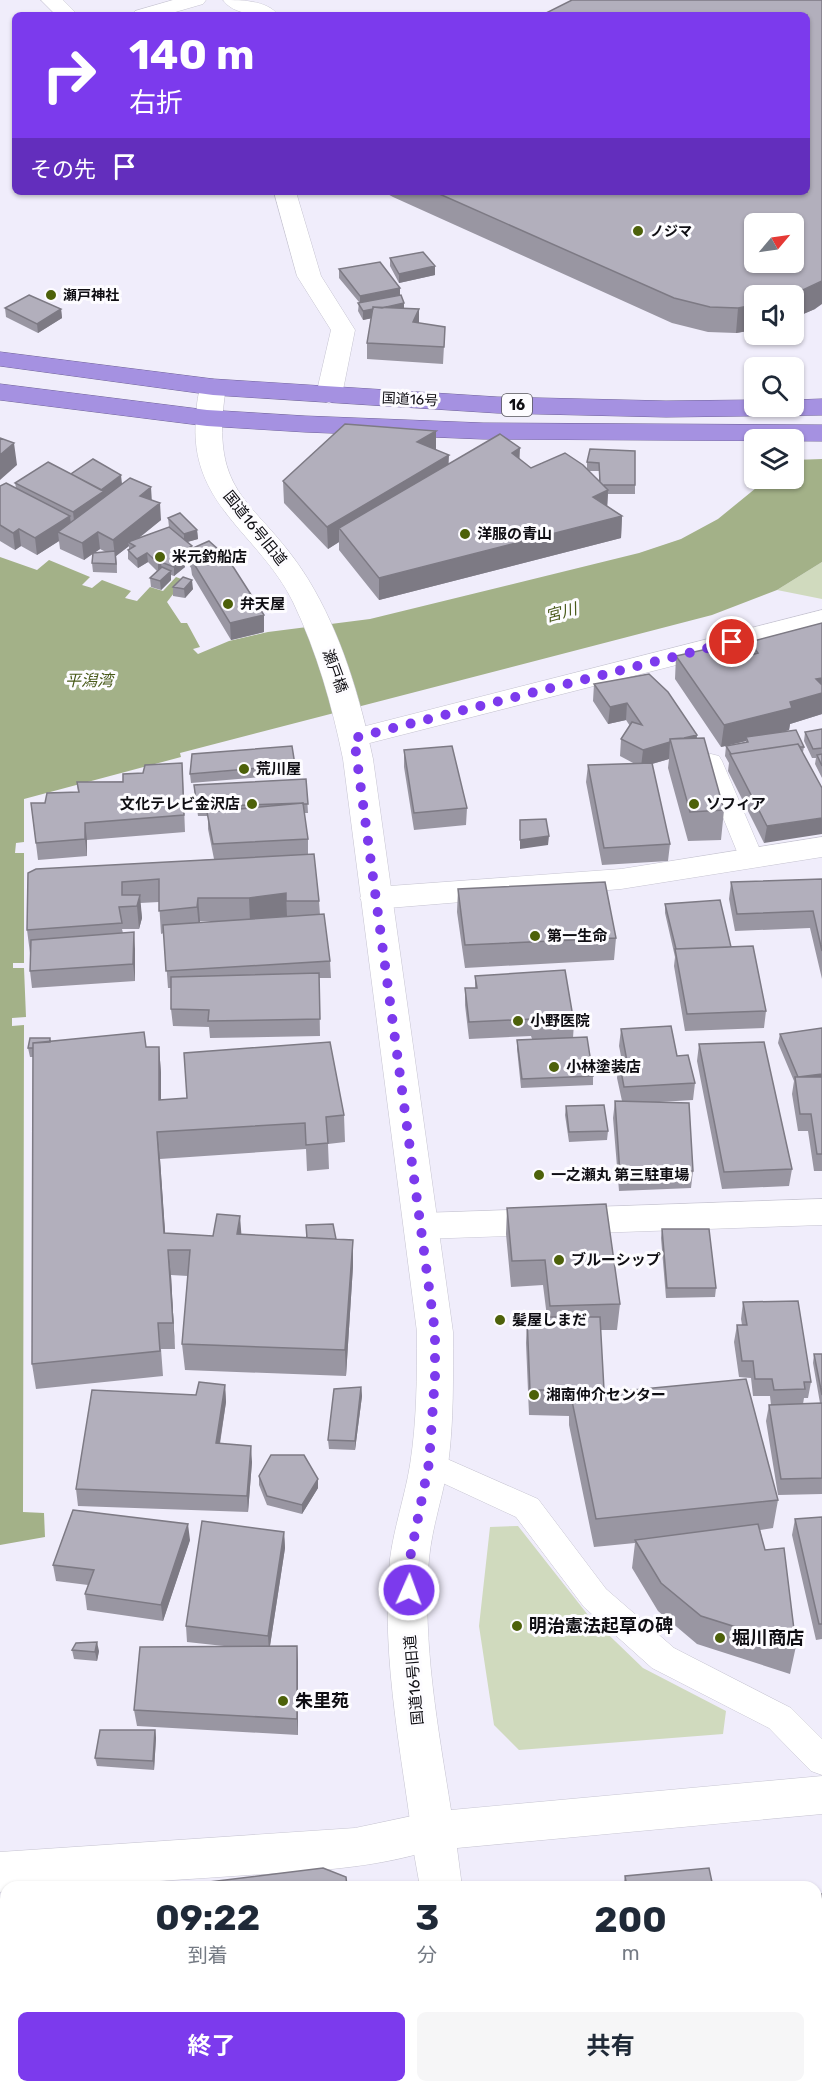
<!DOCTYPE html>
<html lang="ja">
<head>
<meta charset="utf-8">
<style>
  body { margin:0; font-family:Rubik,"Noto Sans JP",sans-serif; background:#f6f6f7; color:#1f2937; height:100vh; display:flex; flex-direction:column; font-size:22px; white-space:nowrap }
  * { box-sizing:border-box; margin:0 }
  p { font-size:20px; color:#747a83 }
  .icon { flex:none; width:33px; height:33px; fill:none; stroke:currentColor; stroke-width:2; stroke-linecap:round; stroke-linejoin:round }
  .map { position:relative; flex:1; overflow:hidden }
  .sheet { position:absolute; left:0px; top:1881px; width:822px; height:212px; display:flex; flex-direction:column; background:#fff; border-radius:18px 18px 0 0; box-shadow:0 2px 4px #0004 }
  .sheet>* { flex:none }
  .guide { position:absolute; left:12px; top:12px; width:798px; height:183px; border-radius:9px; box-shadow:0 2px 4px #0004; background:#7c3aed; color:#fff; overflow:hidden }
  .needle { width:39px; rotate:61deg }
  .buttons { position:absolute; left:744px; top:213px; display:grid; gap:12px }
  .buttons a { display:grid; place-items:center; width:60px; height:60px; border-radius:9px; background:#fff; box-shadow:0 2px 4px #0004; font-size:30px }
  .pin { position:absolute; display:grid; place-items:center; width:51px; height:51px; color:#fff; margin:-26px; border:3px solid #fff; border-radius:50%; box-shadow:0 2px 6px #0007 }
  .me { position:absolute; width:66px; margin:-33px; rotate:2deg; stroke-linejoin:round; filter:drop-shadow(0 0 4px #0008) }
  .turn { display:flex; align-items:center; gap:21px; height:126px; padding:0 18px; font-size:27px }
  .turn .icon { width:78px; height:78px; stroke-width:2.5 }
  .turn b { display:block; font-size:42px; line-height:51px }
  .then { display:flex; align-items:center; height:57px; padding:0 18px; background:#0003; gap:12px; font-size:22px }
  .eta { display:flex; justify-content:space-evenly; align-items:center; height:102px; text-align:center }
  .eta b { font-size:36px; font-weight:700; line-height:42px }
  .button { display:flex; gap:12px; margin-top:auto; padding:12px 18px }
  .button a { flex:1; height:69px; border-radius:9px; background:#7c3aed; color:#fff; font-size:24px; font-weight:700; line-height:69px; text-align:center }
  .button a+a { background:#f6f6f7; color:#1f2937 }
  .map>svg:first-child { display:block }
  .green { fill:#d0dabe }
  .water { fill:#a3b188 }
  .pier { fill:#f0edfb }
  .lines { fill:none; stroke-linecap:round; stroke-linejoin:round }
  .lane-casing { stroke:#c6c4d1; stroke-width:1 }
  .street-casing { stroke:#c6c4d1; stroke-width:1 }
  .secondary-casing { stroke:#c6c4d1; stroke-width:1 }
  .highway-casing { stroke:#706399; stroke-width:1 }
  .lane { fill:#fff; fill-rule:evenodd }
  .street { fill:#fff; fill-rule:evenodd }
  .secondary { fill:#fff; fill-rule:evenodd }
  .highway { fill:#a591e1; fill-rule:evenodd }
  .wall { fill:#9996a2; fill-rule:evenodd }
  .shaded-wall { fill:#7d7a84 }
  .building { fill:#b2afbc; stroke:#7d7a84; stroke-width:1.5; fill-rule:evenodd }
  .route { stroke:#7c3aed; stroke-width:10; stroke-dasharray:0 18 }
  .poi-dot { fill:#4d610a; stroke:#fdfcff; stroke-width:2 }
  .labels { text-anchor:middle; stroke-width:6; stroke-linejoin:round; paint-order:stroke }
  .far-poi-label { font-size:14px; font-weight:bold; fill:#0f0e13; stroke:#fdfcff; text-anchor:start }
  .far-street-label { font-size:14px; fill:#0f0e13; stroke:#fdfcff }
  .shield { fill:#fdfcff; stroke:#56555a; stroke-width:1.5 }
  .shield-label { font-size:14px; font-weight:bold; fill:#0f0e13 }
  .street-label { font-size:15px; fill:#0f0e13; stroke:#fdfcff }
  .poi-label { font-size:15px; font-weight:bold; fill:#0f0e13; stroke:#fdfcff; text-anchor:start }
  .water-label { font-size:16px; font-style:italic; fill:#495a1a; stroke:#fdfcff }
  .near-poi-label { font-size:18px; font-weight:bold; fill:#0f0e13; stroke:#fdfcff; text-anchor:start }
</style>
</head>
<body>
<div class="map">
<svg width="822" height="2092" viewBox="0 0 822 2092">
  <rect width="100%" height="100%" fill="#f0edfb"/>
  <path class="green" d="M822 562V599L777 590Z
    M518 1526 588 1615 643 1668 726 1711 723 1734 519 1750 494 1725 479 1626 490 1527Z"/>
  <path class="water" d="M822 425V562L777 590 712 615 180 753 181 757 24 799V842L16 843 15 853H24V963H13V968H24L26 1017 12 1018V1026L24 1025 23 1512 44 1513 45 1537 0 1545V557L37 570 49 560 90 577 82 585 92 588 102 580 131 591 125 598 137 601 150 587 163 591 176 577 184 580 167 602 181 623H187L200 647 193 649 198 654 229 641 268 632 370 619 639 553 681 539 718 519 767 479 794 478V445Z"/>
  <path class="pier" d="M822 426V459L794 460V446Z"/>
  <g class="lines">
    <defs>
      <path id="lane" d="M711 754 719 756 722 761 764 859 760 865 752 867 744 865 740 859 700 761 703 756Z
        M429 1451 538 1499 606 1589 674 1648 791 1708 822 1739V1775L811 1771 769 1728 652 1668 584 1607 516 1517 419 1472 414 1463 419 1454Z"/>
      <path id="street" d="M41 0H63L78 15H56Z
        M173 0H206L203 4 165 15H132L135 11Z
        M223 0C240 0 267 0 278 15 261 15 234 16 223 0Z
        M274 192H296L321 276 355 330 342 395 338 400 329 403 320 400 316 395 331 330 297 276Z
        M822 610V628L354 747 344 745 339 738 344 731 354 729Z
        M822 837V857L621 889 376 909 365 906 360 898 365 890 376 887 621 869Z
        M822 1199V1225L422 1239 410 1236 404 1226 410 1216 422 1213Z
        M431 1812 446 1817 452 1831 446 1845C379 1870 305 1871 234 1876 158 1881 82 1887 6 1887V1891L0 1892V1852L355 1828Z"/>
      <path id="secondary" d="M213 379 222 382 226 387C208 501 257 497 308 579 341 633 360 697 373 759L453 1332C453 1376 454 1421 448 1465 443 1496 432 1527 429 1559 422 1643 438 1727 451 1810L822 1776V1814L457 1848 462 1887H420L410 1831 411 1828C399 1740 381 1648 390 1559 394 1527 405 1496 410 1465 417 1421 417 1376 417 1332L343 759C332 705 317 652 293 602 259 533 188 505 196 417 197 405 197 391 204 382Z
        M457 2086H502L504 2092H458Z"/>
      <path id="highway" d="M0 352 213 379 497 397 666 401 754 400V406H794V400L822 399V415L666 417 497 413 213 395 0 366Z
        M0 384 207 410 305 416 483 423 822 425V441L483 439 305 432 207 426 0 400Z"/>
    </defs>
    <use href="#lane" class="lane-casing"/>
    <use href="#street" class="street-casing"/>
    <use href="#secondary" class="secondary-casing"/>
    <use href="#highway" class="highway-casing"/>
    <use href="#lane" class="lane"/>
    <use href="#street" class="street"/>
    <use href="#secondary" class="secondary"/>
    <use href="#highway" class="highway"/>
  </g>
  <path class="wall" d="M384 192H807L815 309 794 318V296H754V330L736 333 708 332 672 323 393 197Z
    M390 258 435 266V275L399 283 390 266Z
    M339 269 400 288V295L404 303V308L419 323 445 327 443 364 367 359V343L371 318 363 320 358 311 359 302 339 278Z
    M5 308 61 309 62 318 38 333 6 317Z
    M590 449 635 485V494H608L607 506 622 516 621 538 379 600 339 550V542L328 549 284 503 283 481 436 450 449 464 519 459 531 468H587V462ZM589 471H599V481Z
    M71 474 122 484 152 500 161 520 139 538 169 527 168 518 197 530 198 539 187 542 192 555 194 554 193 548 264 632 231 640 192 575 191 568 189 565V557L184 560 185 567 174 576 171 575V580L161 590 151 587 150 578 157 571 148 562 138 568 128 559V550L129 549V546L116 556 117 573 93 572 92 563 93 553 84 560 60 549 59 541 37 555 21 546 15 550 0 541V486L16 488 15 483ZM100 549 106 552 94 553Z
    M173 587 193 589 185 598 173 596Z
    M822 623V714L790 724 789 730 783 732 804 747 803 752 764 843 728 771 729 763 725 756 726 746 746 742V741L721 747 675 679 676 656H748L750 642Z
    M594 684 697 738 724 810 721 840 688 841 668 768 669 759 652 764 670 844 668 861 602 865 586 782 588 765 635 764 620 756 621 739 630 726 626 720 608 724 593 701Z
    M822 729V778L815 764 816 758H812L804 741 805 732Z
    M404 750 467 808 466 825 414 830 404 767Z
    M295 765V774L191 783 190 774Z
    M306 779 308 813H304L308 839V854L319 901 320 915 330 961 331 978H319L320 1036 210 1038 209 1027 173 1026 171 1009V988H168L164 933 161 934 159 902 140 903 142 918 139 929H122L123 933 135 949V981L32 988 30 971 31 953H30L27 930 28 873 214 859 208 829V816H198L194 785ZM200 921H228L200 923Z
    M183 780 185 832 87 840V856L38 860 31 803H45L78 792 77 782Z
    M822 879V979L810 928 735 931 729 899 731 882Z
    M458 889 616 938 614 960 465 968 457 912Z
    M665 904 731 947 766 1011 764 1028 685 1031 674 966 675 957 665 913Z
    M475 976 574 1023 573 1038 593 1076V1085L521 1088 517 1049V1040L532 1039 531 1036 469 1039 465 1005V988H475Z
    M822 1028V1171H814L808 1131H798L792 1094 794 1081 778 1043 780 1034Z
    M621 1029 677 1056 695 1083 693 1100 659 1102 693 1171 691 1188 619 1191 613 1118 615 1101H622L617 1078 619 1061H622L619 1046Z
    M50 1041 146 1047H159L161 1073V1100L344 1115 345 1142 328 1144 329 1169 307 1171 306 1149 160 1159 165 1233 213 1236 241 1235 353 1240V1266L346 1376 185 1370 182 1344 188 1276 171 1275 175 1349H161L163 1376 36 1389 32 1364 33 1057H30L28 1048Z
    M699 1044 792 1169 789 1186 722 1189 697 1061Z
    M566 1106 608 1131 607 1140 569 1142 565 1115Z
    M507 1208 620 1304 617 1330H600L604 1393 778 1500 773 1528 760 1530 765 1550 796 1646 790 1674 697 1644 658 1611 632 1568 635 1543 594 1547 569 1425V1416L529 1415 526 1343 527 1317H547L543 1285 511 1287 506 1234Z
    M662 1229 716 1288 715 1297 666 1298 661 1238Z
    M743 1302 811 1382 808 1398H804L803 1404 820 1403 813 1363 814 1354H822V1494L778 1495 766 1421 769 1405H771L770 1396H753L751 1378 739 1377 734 1342 737 1325H742L741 1319Z
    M225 1385 226 1402 220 1444 252 1462 248 1512 78 1506 76 1489 196 1395Z
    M361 1387 362 1396 355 1450 329 1449 328 1440Z
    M259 1476 318 1488 302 1514 267 1505 259 1485Z
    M822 1517V1639L816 1640 792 1535 795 1519Z
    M284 1532 285 1548 270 1646 298 1662V1735L137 1726 134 1710 224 1646 187 1642 186 1626Z
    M190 1540 163 1621 87 1610 85 1594 88 1585 56 1581 53 1565Z
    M72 1650 99 1651 97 1661 74 1659Z
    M155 1730 156 1738 154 1770 97 1766 95 1758Z
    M625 1876 713 1887H623Z
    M822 1894V2092H804L803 2086H816V1895Z
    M168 2086 312 2092H168Z
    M578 2086H654L656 2092H579Z
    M664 2086H749L748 2092H666Z"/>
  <path class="shaded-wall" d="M435 266V275L399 283V274Z
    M822 281V304L815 309 794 318V296H790Z
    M400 288V296L360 304V296Z
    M404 303V312L363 320V311Z
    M754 305V330L736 333 738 308Z
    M61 309 62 318 38 333 37 324Z
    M419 309V325L413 322Z
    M436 431V452L417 442Z
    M14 443 17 465 0 480V455Z
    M520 448 519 470 512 453Z
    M449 455 448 477 339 528V542L328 549 327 527Z
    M121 475 122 484 75 529 73 512 97 493Z
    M151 487 152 503 140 496Z
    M608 490 607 512 593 497Z
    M160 503 161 520 131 544 128 542 129 546 116 556 117 573 113 540Z
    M70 516 72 533 58 532 59 541 37 555 35 538Z
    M622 516 621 538 379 600V578Z
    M19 529 21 546 15 550 13 533Z
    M197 530 198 539 184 543V534Z
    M98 532 100 549 84 560 82 543Z
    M192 546V555L184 560 185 567 174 576V567L178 554Z
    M147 553 148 562 138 568 137 559Z
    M161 562 162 571 158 572V563Z
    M171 571V580L161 590 160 581Z
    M192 580 193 589 185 598 184 589Z
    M264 615V632L231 640 230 623Z
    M822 678V714L790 724 789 730 747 741 746 737V741L721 747 724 725 790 702 816 679Z
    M627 703 626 720 608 724 610 707Z
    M697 735 696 752 671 742Z
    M670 742 669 759 641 767 643 750Z
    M822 818V834L764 843 767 826Z
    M85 823 87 840V856L85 839Z
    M549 836 548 845 520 849V840Z
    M286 893 287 916 250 921 249 898Z
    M140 895 142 918 139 929 137 906Z
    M198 898 200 921 199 929 197 907Z
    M134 932 135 949V981L133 964Z
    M159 1047 161 1073V1127L159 1100Z
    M822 1074V1083L798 1077Z
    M157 1132 160 1159 167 1259 164 1233Z
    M240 1216 242 1242 237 1234Z
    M353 1240V1266L346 1376 345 1350Z
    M168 1250 171 1275 175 1349 173 1323Z
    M225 1385 226 1402 217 1460 216 1443Z
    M361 1387 362 1396 355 1450V1441Z
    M251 1446 252 1462 248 1512 247 1496Z
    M318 1479V1488L302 1514V1505Z
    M188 1524 190 1540 163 1621 161 1605Z
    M284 1532 285 1548 269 1652 268 1636Z
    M97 1642 99 1651 97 1661 95 1652Z
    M297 1646 298 1662V1735L297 1719Z
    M155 1730 156 1738 154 1770 153 1761Z"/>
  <path class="building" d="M572 0H822V281L790 296H754V305L738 308 710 307 674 298 435 192H807V15H545L546 13ZM754 224H794V262H754Z
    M423 252 435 266 399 274 390 258Z
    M380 262 400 288 360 296 339 269Z
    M29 295 61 309 37 324 5 308Z
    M401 295 404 303 382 308 373 307V309L363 311 358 303Z
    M373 307 419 309 413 322 445 327 444 347 367 343Z
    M345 424 436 431 417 442 449 455 327 527 283 481Z
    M500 434 520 448 512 453 531 468 565 453 583 465 608 490 593 497 622 516 379 578 339 528Z
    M0 438 14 443 0 455Z
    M590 449 635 451V485H603L600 482 599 463 587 462Z
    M93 459 121 475 101 490 71 474Z
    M48 462 104 491 73 512 15 483Z
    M130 478 151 487 140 496 160 503 113 540 98 532 82 543 58 532Z
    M6 483 70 516 35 538 19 529 13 533 0 525V486Z
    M180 513 197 530 184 534 168 518Z
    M169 527 192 546 178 554 184 558 174 567 161 562 158 563 147 553 137 559 128 550 135 546 128 542Z
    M209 541 220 551 191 559 193 562 189 556 197 553 193 548Z
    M115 551 116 564 92 563 93 553Z
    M223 551 264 615 230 623 191 559Z
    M162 567 171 571 160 581 150 578Z
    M183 577 192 580 184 589 173 587Z
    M822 623V678L816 679 822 685V693L790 702 792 708 724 725 676 656 738 642 748 656 758 653 750 642Z
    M649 674 668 692 697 735 684 738 670 739V742L643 750 621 739 632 722 642 725 627 703 610 707 594 684Z
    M822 729V748L813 749 805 732Z
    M796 730 804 747H800L798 744 731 754 726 746 748 742 746 737Z
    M704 738 724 810 690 812 670 739Z
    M798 744 822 788V818L767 826 730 754Z
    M292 746 295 765 190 774 192 754Z
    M452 746 467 808 414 813 404 750Z
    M822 754V766L817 755Z
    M182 763 184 815 85 823V839L36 843 31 803H45L47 793 79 792 77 782H123V774L143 773 145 765Z
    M652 763 670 844 604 848 588 765Z
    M306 779 308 804H303V803L197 807 194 785Z
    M303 803 308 839 213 844 207 812Z
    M546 819 549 836 520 840V820Z
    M314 854 319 901H286V893L249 898H198L197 907 159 911V879L122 882V895H140L137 906 119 907 122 923 27 930 28 873 36 869Z
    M822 879V951L813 911 737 914 731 882Z
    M605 882 616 938 465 945 458 889Z
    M720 900 731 947 676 949 665 904Z
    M324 914 330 961 166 971 163 925Z
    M134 932 133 964 30 971 31 940Z
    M753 946 766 1011 687 1014 675 949Z
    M565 970 574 1023 533 1025 532 1019 469 1022 465 988H477L475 976Z
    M319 973 320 1019 208 1021 209 1010 171 1009V977Z
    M671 1026 677 1056 688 1055 695 1083 624 1087 619 1061H627L621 1029Z
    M822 1028V1074L798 1077 780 1034Z
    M144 1032 146 1047H159V1100L187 1098 184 1053 330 1042 344 1115 326 1117 328 1143 306 1145 305 1123 157 1132 164 1233 213 1236 217 1214 240 1216 237 1234 353 1240 345 1350 182 1344 190 1250H168L173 1323H158L160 1351 32 1364 33 1043Z
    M587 1037 593 1076 522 1079 517 1040Z
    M30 1038H50V1042L33 1043V1048H28Z
    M764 1042 792 1169 724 1172 699 1044Z
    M795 1077H822V1154H817L811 1114H800Z
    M615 1101 689 1103 693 1171 620 1174Z
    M604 1105 608 1131 569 1132 566 1106Z
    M606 1204 620 1304 550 1306 545 1260 512 1261 507 1208Z
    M333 1224 336 1239 307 1238 306 1225Z
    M662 1229H709L716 1288H667Z
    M798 1301 811 1382H804L805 1389 774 1390 772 1379H755L753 1361H742L737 1325H747L743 1302Z
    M527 1317H600L604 1390H530Z
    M814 1354H822V1395Z
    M746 1379 778 1500 596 1519 571 1396Z
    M199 1382 225 1385 216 1443 251 1446 247 1496 76 1489 92 1390 196 1395Z
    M361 1387 355 1441 328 1440 334 1389Z
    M822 1403V1478L781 1479 769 1405Z
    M271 1455H304L318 1479 302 1505 267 1496 259 1476Z
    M73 1510 188 1524 161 1605 85 1594 94 1570 53 1565Z
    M822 1517V1624H819L795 1519Z
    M202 1521 284 1532 268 1636 186 1626Z
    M758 1524 765 1550 784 1548 796 1646 701 1616 661 1583 635 1540Z
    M97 1642 95 1652 72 1650 76 1643Z
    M297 1646V1719L134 1710 140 1647Z
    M100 1730H155L153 1761 95 1758Z
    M323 1868 346 1877 347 1887H168Z
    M709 1868 713 1887H627L625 1876Z
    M822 1894V2045L816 2046V1895Z
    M822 2056V2092H811L810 2086H816V2057Z
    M168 2086H311L312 2092H192V2087L168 2089Z
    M328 2086H378L379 2092H329Z
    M582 2086H654L656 2092H583Z
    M670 2086H746L716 2092H671Z"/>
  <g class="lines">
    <path class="route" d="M409 1590 410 1558 429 1463 435 1376V1332L354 738 732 642"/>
  </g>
  <g class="poi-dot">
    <circle cx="638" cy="231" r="6"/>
    <circle cx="51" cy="295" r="6"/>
    <circle cx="465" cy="534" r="6"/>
    <circle cx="160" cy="557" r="6"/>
    <circle cx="228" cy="604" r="6"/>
    <circle cx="244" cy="769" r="6"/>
    <circle cx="252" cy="804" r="6"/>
    <circle cx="694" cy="804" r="6"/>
    <circle cx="535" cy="936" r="6"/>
    <circle cx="518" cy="1021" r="6"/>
    <circle cx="554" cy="1067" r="6"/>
    <circle cx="539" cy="1175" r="6"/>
    <circle cx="559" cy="1260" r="6"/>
    <circle cx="500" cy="1320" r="6"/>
    <circle cx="534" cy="1395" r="6"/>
    <circle cx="517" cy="1626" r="6"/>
    <circle cx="720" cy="1638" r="6"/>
    <circle cx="283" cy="1701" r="6"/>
  </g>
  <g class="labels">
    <g class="far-poi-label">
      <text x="650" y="236">ノジマ</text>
      <text x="63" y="300">瀬戸神社</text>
    </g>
    <g class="far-street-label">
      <text transform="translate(410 399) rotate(3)" y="5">国道16号</text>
    </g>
    <rect class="shield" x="502" y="394" width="30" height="22" rx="4.5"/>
    <g class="shield-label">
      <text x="517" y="410">16</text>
    </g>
    <g class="street-label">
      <text transform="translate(255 528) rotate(51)" y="5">国道16号旧道</text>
      <text transform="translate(335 671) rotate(70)" y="5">瀬戸橋</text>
      <text transform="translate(414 1680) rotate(-95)" y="5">国道16号旧道</text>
    </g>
    <g class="poi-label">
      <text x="477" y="539">洋服の青山</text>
      <text x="172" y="562">米元釣船店</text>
      <text x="240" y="609">弁天屋</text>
      <text x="256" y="774">荒川屋</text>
      <text x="240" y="809" text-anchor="end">文化テレビ金沢店</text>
      <text x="706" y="809">ソフィア</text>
      <text x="547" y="941">第一生命</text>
      <text x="530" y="1026">小野医院</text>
      <text x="566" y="1072">小林塗装店</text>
      <text x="551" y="1180">一之瀬丸 第三駐車場</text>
      <text x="571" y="1265">ブルーシップ</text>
      <text x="512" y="1325">髪屋しまだ</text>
      <text x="546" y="1400">湘南仲介センター</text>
    </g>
    <g class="water-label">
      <text transform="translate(561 612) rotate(-15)" y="6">宮川</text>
      <text x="89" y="686">平潟湾</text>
    </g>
    <g class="near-poi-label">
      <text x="529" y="1632">明治憲法起草の碑</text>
      <text x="732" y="1644">堀川商店</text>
      <text x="295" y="1707">朱里苑</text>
    </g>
  </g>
</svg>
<div class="buttons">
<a><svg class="needle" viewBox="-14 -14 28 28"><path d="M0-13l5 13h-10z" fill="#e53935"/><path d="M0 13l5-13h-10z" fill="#747a83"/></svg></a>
<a><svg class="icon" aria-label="sound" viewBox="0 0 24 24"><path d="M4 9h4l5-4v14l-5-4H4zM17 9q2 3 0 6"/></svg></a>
<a><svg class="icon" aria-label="search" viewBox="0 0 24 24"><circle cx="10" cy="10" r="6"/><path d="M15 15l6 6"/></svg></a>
<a><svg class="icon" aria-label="layers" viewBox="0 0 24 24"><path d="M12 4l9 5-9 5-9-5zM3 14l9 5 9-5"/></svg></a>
</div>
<div class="pin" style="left:732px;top:642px;background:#d93025"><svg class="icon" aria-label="arrive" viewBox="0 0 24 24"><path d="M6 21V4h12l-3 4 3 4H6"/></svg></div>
<svg class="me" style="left:409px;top:1590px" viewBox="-20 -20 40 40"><circle r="17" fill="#7c3aed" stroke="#fff" stroke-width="3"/><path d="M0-11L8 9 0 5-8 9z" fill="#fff"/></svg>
<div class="guide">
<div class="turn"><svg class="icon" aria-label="right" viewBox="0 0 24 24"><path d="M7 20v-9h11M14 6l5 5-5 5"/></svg><div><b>140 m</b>右折</div></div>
<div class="then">その先<svg class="icon" aria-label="arrive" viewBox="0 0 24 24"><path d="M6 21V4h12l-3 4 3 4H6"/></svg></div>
</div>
<section class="sheet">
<div class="eta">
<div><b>09:22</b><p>到着</p></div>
<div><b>3</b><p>分</p></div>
<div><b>200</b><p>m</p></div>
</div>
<div class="button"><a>終了</a><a>共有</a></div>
</section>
</div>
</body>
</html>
